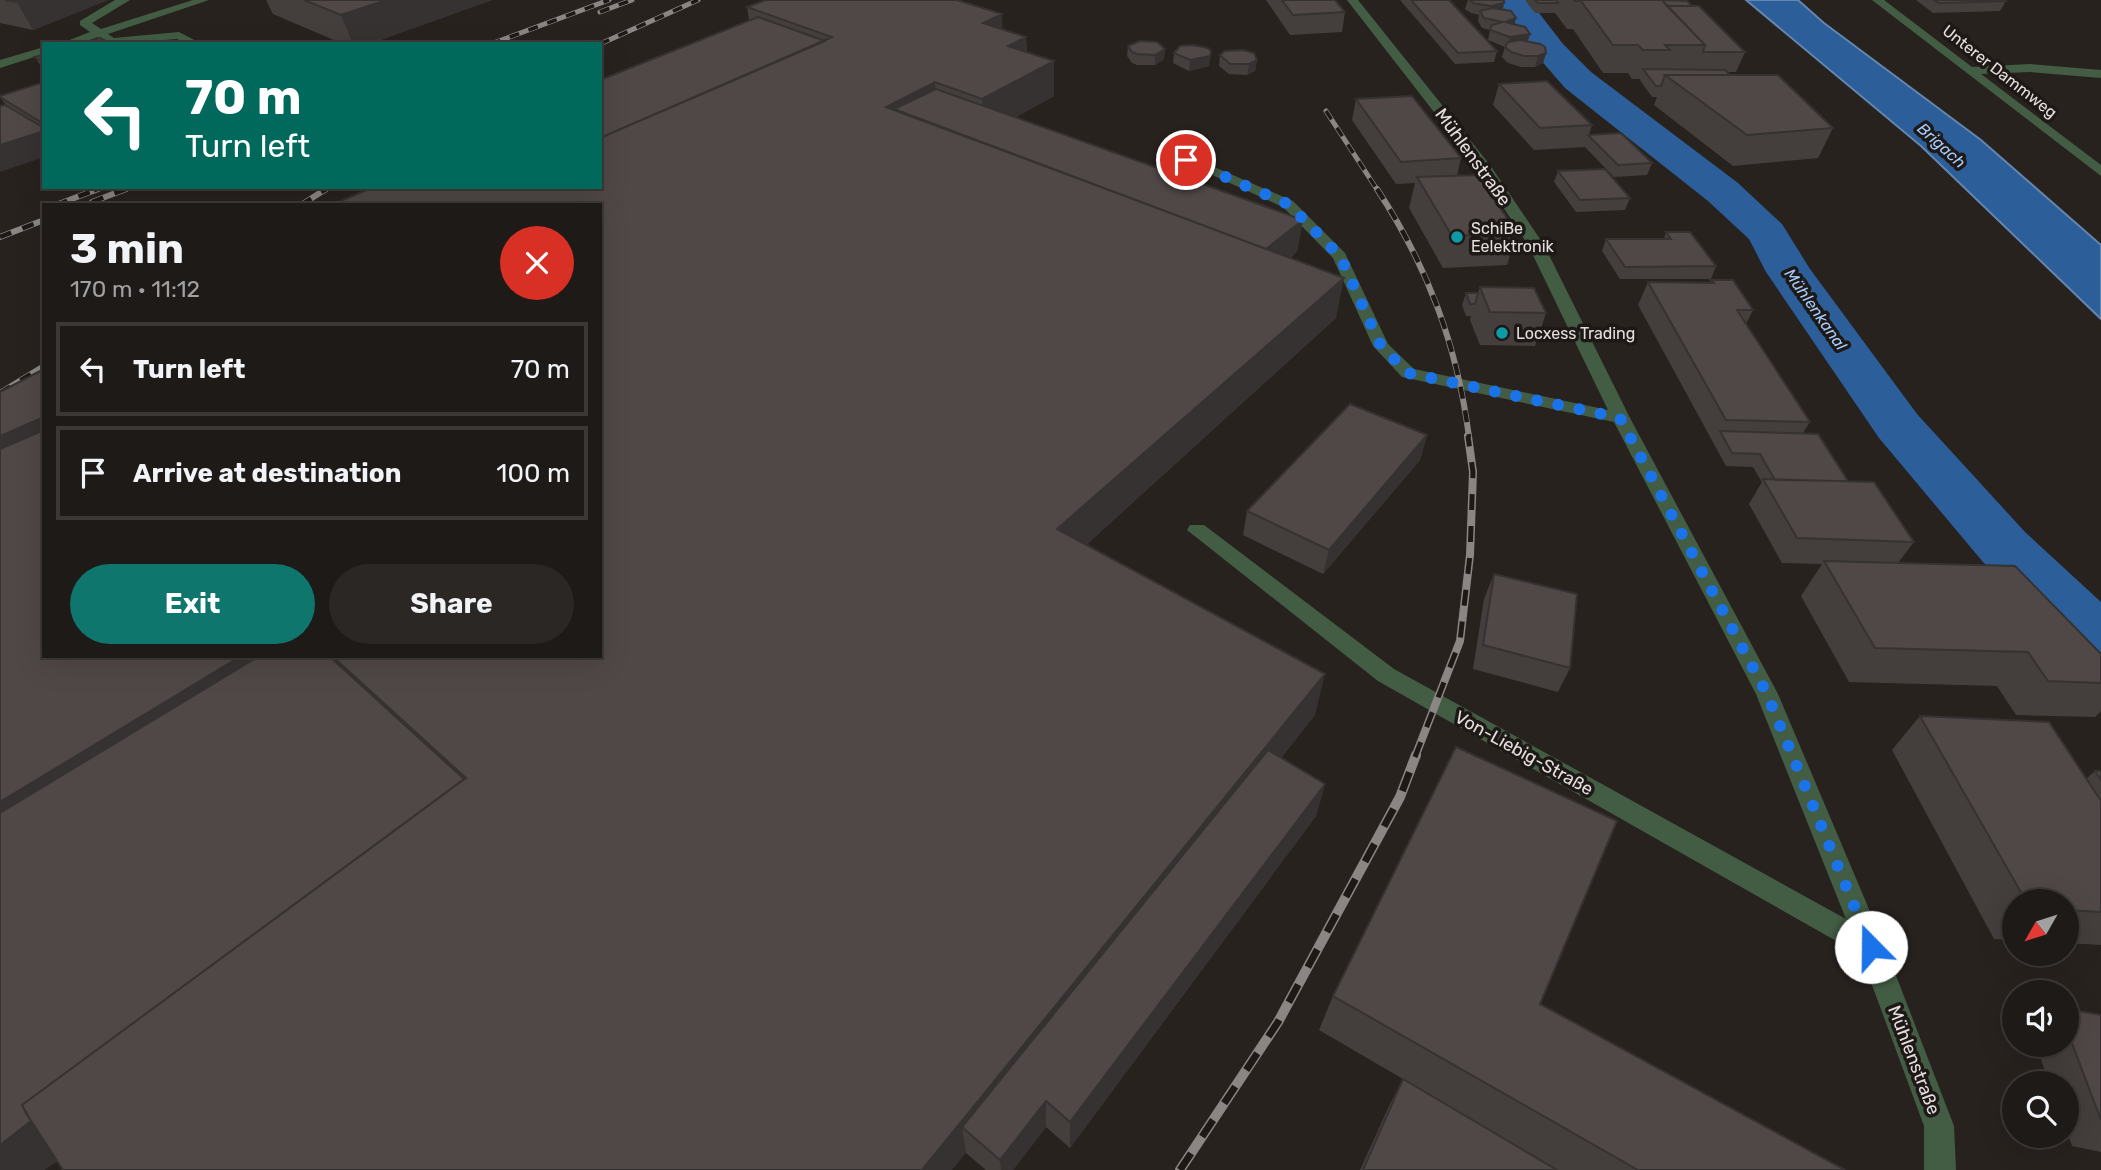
<!DOCTYPE html>
<html lang="en">
<head>
<meta charset="utf-8">
<style>
  body { margin:0; font-family:Rubik,sans-serif; background:#2b2724; color:#f1f3f6; height:100vh; display:flex; flex-direction:column; font-size:26px; white-space:nowrap }
  * { box-sizing:border-box; margin:0 }
  p { font-size:23px; color:#a1a1a1 }
  .icon { flex:none; width:38px; height:38px; fill:none; stroke:currentColor; stroke-width:2; stroke-linecap:round; stroke-linejoin:round }
  .map { position:relative; flex:1; overflow:hidden }
  .side { position:absolute; left:42px; top:203px; width:560px; height:455px; display:flex; flex-direction:column; background:#1e1a17; border-radius:0px; box-shadow:0 7px 28px #0002,0 0 0 2px #3c3836 }
  .side>* { flex:none }
  .hud { position:absolute; left:42px; top:42px; width:560px; height:147px; border-radius:0px; box-shadow:0 7px 28px #0002,0 0 0 2px #3c3836; background:#00695c; color:#fff; overflow:hidden }
  .needle { width:46px; rotate:231deg }
  .fabs { position:absolute; left:2002px; top:889px; display:grid; gap:14px }
  .fabs a { display:grid; place-items:center; width:77px; height:77px; border-radius:50%; background:#1e1a17; box-shadow:0 7px 28px #0002,0 0 0 2px #3c3836; font-size:35px }
  .pin { position:absolute; display:grid; place-items:center; width:60px; height:60px; color:#fff; margin:-30px; border:4px solid #fff; border-radius:50%; box-shadow:0 2px 7px #0007 }
  .me { position:absolute; width:77px; margin:-38px; rotate:338deg; stroke-linejoin:round; filter:drop-shadow(0 0 5px #0008) }
  .turn { display:flex; align-items:center; gap:24px; height:147px; padding:0 28px; font-size:32px }
  .turn .icon { width:91px; height:91px; stroke-width:2.5 }
  .turn b { display:block; font-size:49px; line-height:60px }
  .round { display:grid; place-items:center; flex:none; width:74px; height:74px; border-radius:37px; background:#2b2724 }
  .overview { display:flex; align-items:center; justify-content:space-between; height:119px; padding:0 28px }
  h1 { font-size:42px; font-weight:700; line-height:52px }
  .button { display:flex; gap:14px; margin-top:auto; padding:14px 28px }
  .button a { flex:1; height:80px; border-radius:42px; background:#0f766e; color:#fff; font-size:28px; font-weight:700; line-height:80px; text-align:center }
  .button a+a { background:#2b2724; color:#f1f3f6 }
  ul { padding:0; list-style:none }
  li { display:flex; align-items:center; gap:21px; height:94px; margin:0 14px 10px; padding:0 14px; border:4px solid #3c3836; border-radius:0px }
  li div { flex:1 }
  li b { display:block; font-size:26px }
  li em { font-style:normal }
  .map>svg:first-child { display:block }
  .water { fill:#2c5e99; stroke:#6385ae; stroke-width:2 }
  .lines { fill:none; stroke-linecap:round; stroke-linejoin:round }
  .canal { fill:#2c5e99; fill-rule:evenodd }
  .minor { fill:#435d45; fill-rule:evenodd }
  .rail-far3-casing { stroke:#8b8684; stroke-width:5 }
  .rail-far2-casing { stroke:#8b8684; stroke-width:6 }
  .rail-far1-casing { stroke:#8b8684; stroke-width:8 }
  .rail-casing { stroke:#8b8684; stroke-width:10 }
  .rail-far3 { stroke:#1e1916; stroke-width:3.5; stroke-dasharray:10; stroke-linecap:butt }
  .rail-far2 { stroke:#1e1916; stroke-width:4.5; stroke-dasharray:12; stroke-linecap:butt }
  .rail-far1 { stroke:#1e1916; stroke-width:5; stroke-dasharray:16; stroke-linecap:butt }
  .rail { stroke:#1e1916; stroke-width:7; stroke-dasharray:20; stroke-linecap:butt }
  .wall { fill:#443e3d }
  .shaded-wall { fill:#373232 }
  .building { fill:#4f4847; stroke:#373232; stroke-width:2 }
  .route { stroke:#1a73e8; stroke-width:12; stroke-dasharray:0 21.6 }
  .culture-dot { fill:#0f9aa8; stroke:#1e1916; stroke-width:2.5 }
  .labels { text-anchor:middle; stroke-width:7; stroke-linejoin:round; paint-order:stroke }
  .far-street-label { font-size:16px; fill:#e4dfde; stroke:#1e1916 }
  .far-water-label { font-size:16px; font-style:italic; fill:#a4ccff; stroke:#1e1916 }
  .far-poi-label { font-size:16px; fill:#e4dfde; stroke:#1e1916; text-anchor:start }
  .street-label { font-size:18px; fill:#e4dfde; stroke:#1e1916 }
</style>
</head>
<body>
<div class="map">
<svg width="2101" height="1170" viewBox="0 0 2101 1170">
  <rect width="100%" height="100%" fill="#28221f"/>
  <path class="water" d="M1746 0H1798L1824 23 1981 140 2101 245V319L1921 146Z"/>
  <g class="lines">
    <path class="canal" d="M1496 0H1529L1563 44 1591 72 1738 183 1782 224 1810 269 1917 414 2025 532 2101 602V664L2078 657 1983 562 1879 438 1766 272 1749 239 1708 201 1565 88 1539 58Z"/>
    <path class="minor" d="M115 0H130L92 23 101 29 193 0H209L108 34 114 38 179 32 202 44H187L177 39 107 44 98 37 78 44H59L90 32 80 25V21Z
      M1347 0H1358L1490 165 1544 245 1630 418 1778 694 1885 947 1954 1126 1956 1170H1924V1126L1861 955 1378 681 1187 530 1190 525H1204L1394 669 1846 919 1756 694 1614 422 1402 377 1373 346 1333 258 1283 207 1179 160 1186 156 1191 157 1293 201 1345 253 1388 344 1414 369 1608 410 1528 245 1479 170Z
      M1872 0H1884L1972 67 2030 64 2101 70V78L2030 72 1981 74 2101 165V176Z
      M44 47V54L0 68V60Z"/>
    <defs>
      <path id="rail-far3" d="M600 12 632 0
        M491 44 609 0
        M600 44 698 0
        M1326 111 1378 191
        M94 191 104 187
        M122 191 132 187
        M324 191 330 187"/>
      <path id="rail-far2" d="M1377 189C1428 267 1457 345 1469 437
        M92 202 126 189
        M56 205 98 189
        M301 205 326 189
        M0 237 44 220
        M0 393 44 366"/>
      <path id="rail-far1" d="M1415 757 1460 641 1470 555 1473 472 1468 436"/>
      <path id="rail" d="M1180 1170 1278 1022 1400 797 1416 755"/>
    </defs>
    <use href="#rail-far3" class="rail-far3-casing"/>
    <use href="#rail-far2" class="rail-far2-casing"/>
    <use href="#rail-far1" class="rail-far1-casing"/>
    <use href="#rail" class="rail-casing"/>
    <use href="#rail-far3" class="rail-far3"/>
    <use href="#rail-far2" class="rail-far2"/>
    <use href="#rail-far1" class="rail-far1"/>
    <use href="#rail" class="rail"/>
  </g>
  <path class="wall" d="M0 0H108L33 30 0 23Z
    M266 0H492L369 44H343L273 14Z
    M1266 0H1335L1345 12 1342 32 1290 35Z
    M1400 0H1449L1497 51 1494 62 1455 64Z
    M1468 0H1504L1503 9 1516 18 1514 24 1528 42 1546 53 1543 63 1535 67H1521L1508 63 1502 57 1505 47 1488 40 1490 30 1482 28 1478 21 1479 15 1471 13 1465 9Z
    M1525 0H1683L1692 6 1745 52 1736 72H1727L1730 75 1833 128 1818 158 1733 166 1654 105 1657 97H1652L1640 80V79H1632L1628 73H1603L1573 29H1567L1555 13H1535Z
    M1916 0H2005L2006 1 2000 11 1933 13Z
    M747 7 1002 14V29L1026 37 1027 53 1054 96 1016 117 1303 220 1297 251 1290 258 1336 318 1086 545 1315 715 1281 758 1325 784 1316 816 1070 1148 1046 1127 1013 1170H986L966 1153 62 1169 57 1161 44 1170H0L44 656H600V187L749 20Z
    M1128 46 1165 49 1164 59 1155 65H1137L1132 63 1127 56Z
    M1211 51 1209 66 1189 71 1173 63 1174 53Z
    M44 55V71L35 57Z
    M1220 55 1257 60 1255 71 1247 75 1229 74 1219 66Z
    M44 82V157L0 97Z
    M1499 84 1592 125 1589 135 1652 163 1647 175 1614 177 1585 147 1534 150 1493 105Z
    M1356 99 1461 158 1457 176 1517 233 1507 265 1443 268 1409 208 1415 183 1396 184 1352 120Z
    M1558 171 1630 198 1625 210 1576 212 1554 182Z
    M1666 232 1716 266 1711 279H1620L1602 251 1606 239H1664Z
    M1711 280 1753 310 1746 324 1810 422 1803 433 1848 481 1914 542 1898 563 2101 654V711L2095 717 2016 715 1997 686 1849 682 1801 596 1822 564 1782 563 1749 504 1762 482 1753 467 1726 466 1638 305 1648 282 1709 283Z
    M1480 287 1546 313 1535 346 1480 345 1470 320 1471 316H1466L1462 305 1466 293H1478Z
    M1427 435 1420 460 1323 574 1243 535 1247 511Z
    M1494 574 1570 668 1558 692 1473 669 1484 599Z
    M1920 716 2086 779 2095 771H2101V945L2067 943V901H2014V940L1994 939 1892 750Z
    M1333 996 1540 1004 1845 1170H1360L1389 1106 1403 1079 1319 1030Z
    M2067 1009 2101 1015V1152L2072 1146 2067 1132V1083H2049L2036 1045H2067Z"/>
  <path class="shaded-wall" d="M5 0H108L33 30 17 2Z
    M386 0H492L369 44H353L341 15Z
    M1504 3 1502 13 1488 17 1491 6Z
    M1002 14 1003 48 983 23Z
    M1516 18 1513 29 1505 22Z
    M1530 34 1527 44 1507 48 1510 37Z
    M1026 37 1027 71 1008 46Z
    M1165 49 1164 59 1155 65V55Z
    M1546 53 1543 63 1535 67 1538 56Z
    M1210 56 1209 66 1189 71 1190 60Z
    M1257 60 1255 71 1247 75 1249 64Z
    M1054 61V96L984 135 982 99Z
    M935 82 938 118 887 113 886 107Z
    M44 131V157L0 172V145Z
    M1303 220 1297 251 1255 286 1260 253Z
    M1344 278 1336 318 1057 571V529Z
    M44 417V463L0 483V436Z
    M1427 435 1420 460 1323 574 1329 550Z
    M241 656H318L0 869V802Z
    M1325 674 1315 715 977 1139 962 1127 966 1153 952 1170H922Z
    M1325 784 1316 816 1070 1148V1122Z
    M1046 1101V1127L1013 1170H1001L1000 1160Z
    M35 1119 78 1144 44 1170H0V1145Z"/>
  <path class="building" d="M5 0H23L17 2Z
    M304 0H386L341 15Z
    M766 0H957L1002 14 983 23 1026 37 1008 46 1054 61 982 99 935 82 886 107 1344 278 1057 529 1325 674 922 1170H63L26 1113 22 1105 466 778 332 656H600V205H331L374 187H600V138L832 37 747 7Z
    M1282 0H1335L1345 12 1293 15Z
    M1411 0H1449L1497 51 1458 53Z
    M1470 0H1504V3L1491 6 1473 3Z
    M1535 0H1556L1558 3H1538Z
    M1574 0H1662L1705 45H1665L1670 50H1643L1638 45H1613L1581 1H1575Z
    M1662 0 1687 1 1692 6H1667Z
    M1934 0H2005L2006 1 1939 3Z
    M1667 6H1699L1745 52H1703L1705 45Z
    M1493 8 1511 11 1516 18 1505 22 1525 27 1530 34 1510 37 1490 30 1492 25 1503 22 1484 18 1480 11Z
    M758 17 825 41 600 138V80Z
    M100 38 111 44H80Z
    M1520 40 1540 44 1545 47 1546 53 1538 56H1524L1511 52 1505 47 1508 42Z
    M1140 41 1157 42 1165 49 1155 55 1137 54 1132 52 1128 46Z
    M1192 45 1208 48 1211 51 1210 56 1190 60 1174 53 1180 46Z
    M1243 50 1254 53 1257 60 1249 64H1230L1220 55 1225 51Z
    M44 55V62L35 57Z
    M1643 69 1725 70 1730 75H1665L1661 86H1656Z
    M1665 75H1778L1833 128 1747 135Z
    M1547 81 1592 125 1540 128 1499 84Z
    M44 82V124L0 97V96Z
    M936 89 1303 220 1266 249 894 109Z
    M1412 96 1461 158 1401 162 1356 99Z
    M5 105 44 128V131L0 145V106Z
    M1621 133 1652 163 1618 165 1588 135Z
    M1605 169 1630 198 1580 200 1558 171Z
    M1478 175 1517 233 1452 236 1417 177Z
    M1666 232H1690L1716 266 1625 267 1606 239H1671Z
    M1711 280H1733L1753 310H1737L1810 422 1726 420 1648 282 1714 283Z
    M1480 287 1534 288 1546 313 1490 312Z
    M1466 293H1478L1475 304H1470Z
    M44 369V417L0 436V392Z
    M1350 404 1427 435 1329 550 1247 511Z
    M44 430V656H241L0 802V449Z
    M1720 431 1818 434 1848 481 1775 480 1760 454 1732 453Z
    M1763 479 1874 482 1914 542 1797 538Z
    M1824 561 2015 566 2101 654V683L2048 681 2028 652 1875 648Z
    M1494 574 1577 594 1570 668 1483 645Z
    M259 656H329L464 779 22 1105 31 1121 0 1145V813Z
    M1920 716 2049 722 2101 801V912L2067 910V901H2026Z
    M1456 747 1617 821 1540 1004 1845 1170H1638L1333 996Z
    M1268 750 1325 784 1070 1122 1046 1101 1000 1160 962 1127Z
    M2095 771H2101V780Z
    M2067 1009 2101 1015V1120L2067 1030Z
    M1403 1079 1557 1170H1363Z"/>
  <g class="lines">
    <path class="route" d="M1186 160 1288 204 1340 256 1381 346 1408 373 1620 418 1767 694 1871 947"/>
  </g>
  <g class="culture-dot">
    <circle cx="1457" cy="237" r="7"/>
    <circle cx="1502" cy="333" r="7"/>
  </g>
  <g class="labels">
    <g class="far-street-label">
      <text transform="translate(2000 71) rotate(38)" y="6">Unterer Dammweg</text>
    </g>
    <g class="far-water-label">
      <text transform="translate(1942 145) rotate(42)" y="6">Brigach</text>
      <text transform="translate(1816 309) rotate(55)" y="6">Mühlenkanal</text>
    </g>
    <g class="far-poi-label">
      <text x="1471" y="234">SchiBe<tspan x="1471" dy="18">Eelektronik</tspan></text>
      <text x="1516" y="339">Locxess Trading</text>
    </g>
    <g class="street-label">
      <text transform="translate(1473 157) rotate(54)" y="6">Mühlenstraße</text>
      <text transform="translate(1524 753) rotate(29)" y="6">Von-Liebig-Straße</text>
      <text transform="translate(1914 1060) rotate(69)" y="6">Mühlenstraße</text>
    </g>
  </g>
</svg>
<div class="fabs">
<a><svg class="needle" viewBox="-14 -14 28 28"><path d="M0-13l5 13h-10z" fill="#e53935"/><path d="M0 13l5-13h-10z" fill="#a1a1a1"/></svg></a>
<a><svg class="icon" aria-label="sound" viewBox="0 0 24 24"><path d="M4 9h4l5-4v14l-5-4H4zM17 9q2 3 0 6"/></svg></a>
<a><svg class="icon" aria-label="search" viewBox="0 0 24 24"><circle cx="10" cy="10" r="6"/><path d="M15 15l6 6"/></svg></a>
</div>
<div class="pin" style="left:1186px;top:160px;background:#d93025"><svg class="icon" aria-label="arrive" viewBox="0 0 24 24"><path d="M6 21V4h12l-3 4 3 4H6"/></svg></div>
<svg class="me" style="left:1871px;top:947px" viewBox="-20 -20 40 40"><circle r="19" fill="#fff"/><path d="M0-13L10 11 0 6-10 11z" fill="#1a73e8"/></svg>
<div class="hud">
<div class="turn"><svg class="icon" aria-label="left" viewBox="0 0 24 24"><path d="M17 20v-9H6M10 6l-5 5 5 5"/></svg><div><b>70 m</b>Turn left</div></div>
</div>
<section class="side">
<div class="overview"><div><h1>3 min</h1><p>170 m · 11:12</p></div><a class="round" style="background:#d93025;color:#fff"><svg class="icon" aria-label="close" viewBox="0 0 24 24"><path d="M6 6l12 12M18 6L6 18"/></svg></a></div>
<ul>
<li><svg class="icon" aria-label="left" viewBox="0 0 24 24"><path d="M17 20v-9H6M10 6l-5 5 5 5"/></svg><div><b>Turn left</b></div><em>70 m</em></li>
<li><svg class="icon" aria-label="arrive" viewBox="0 0 24 24"><path d="M6 21V4h12l-3 4 3 4H6"/></svg><div><b>Arrive at destination</b></div><em>100 m</em></li>
</ul>
<div class="button"><a>Exit</a><a>Share</a></div>
</section>
</div>
</body>
</html>
